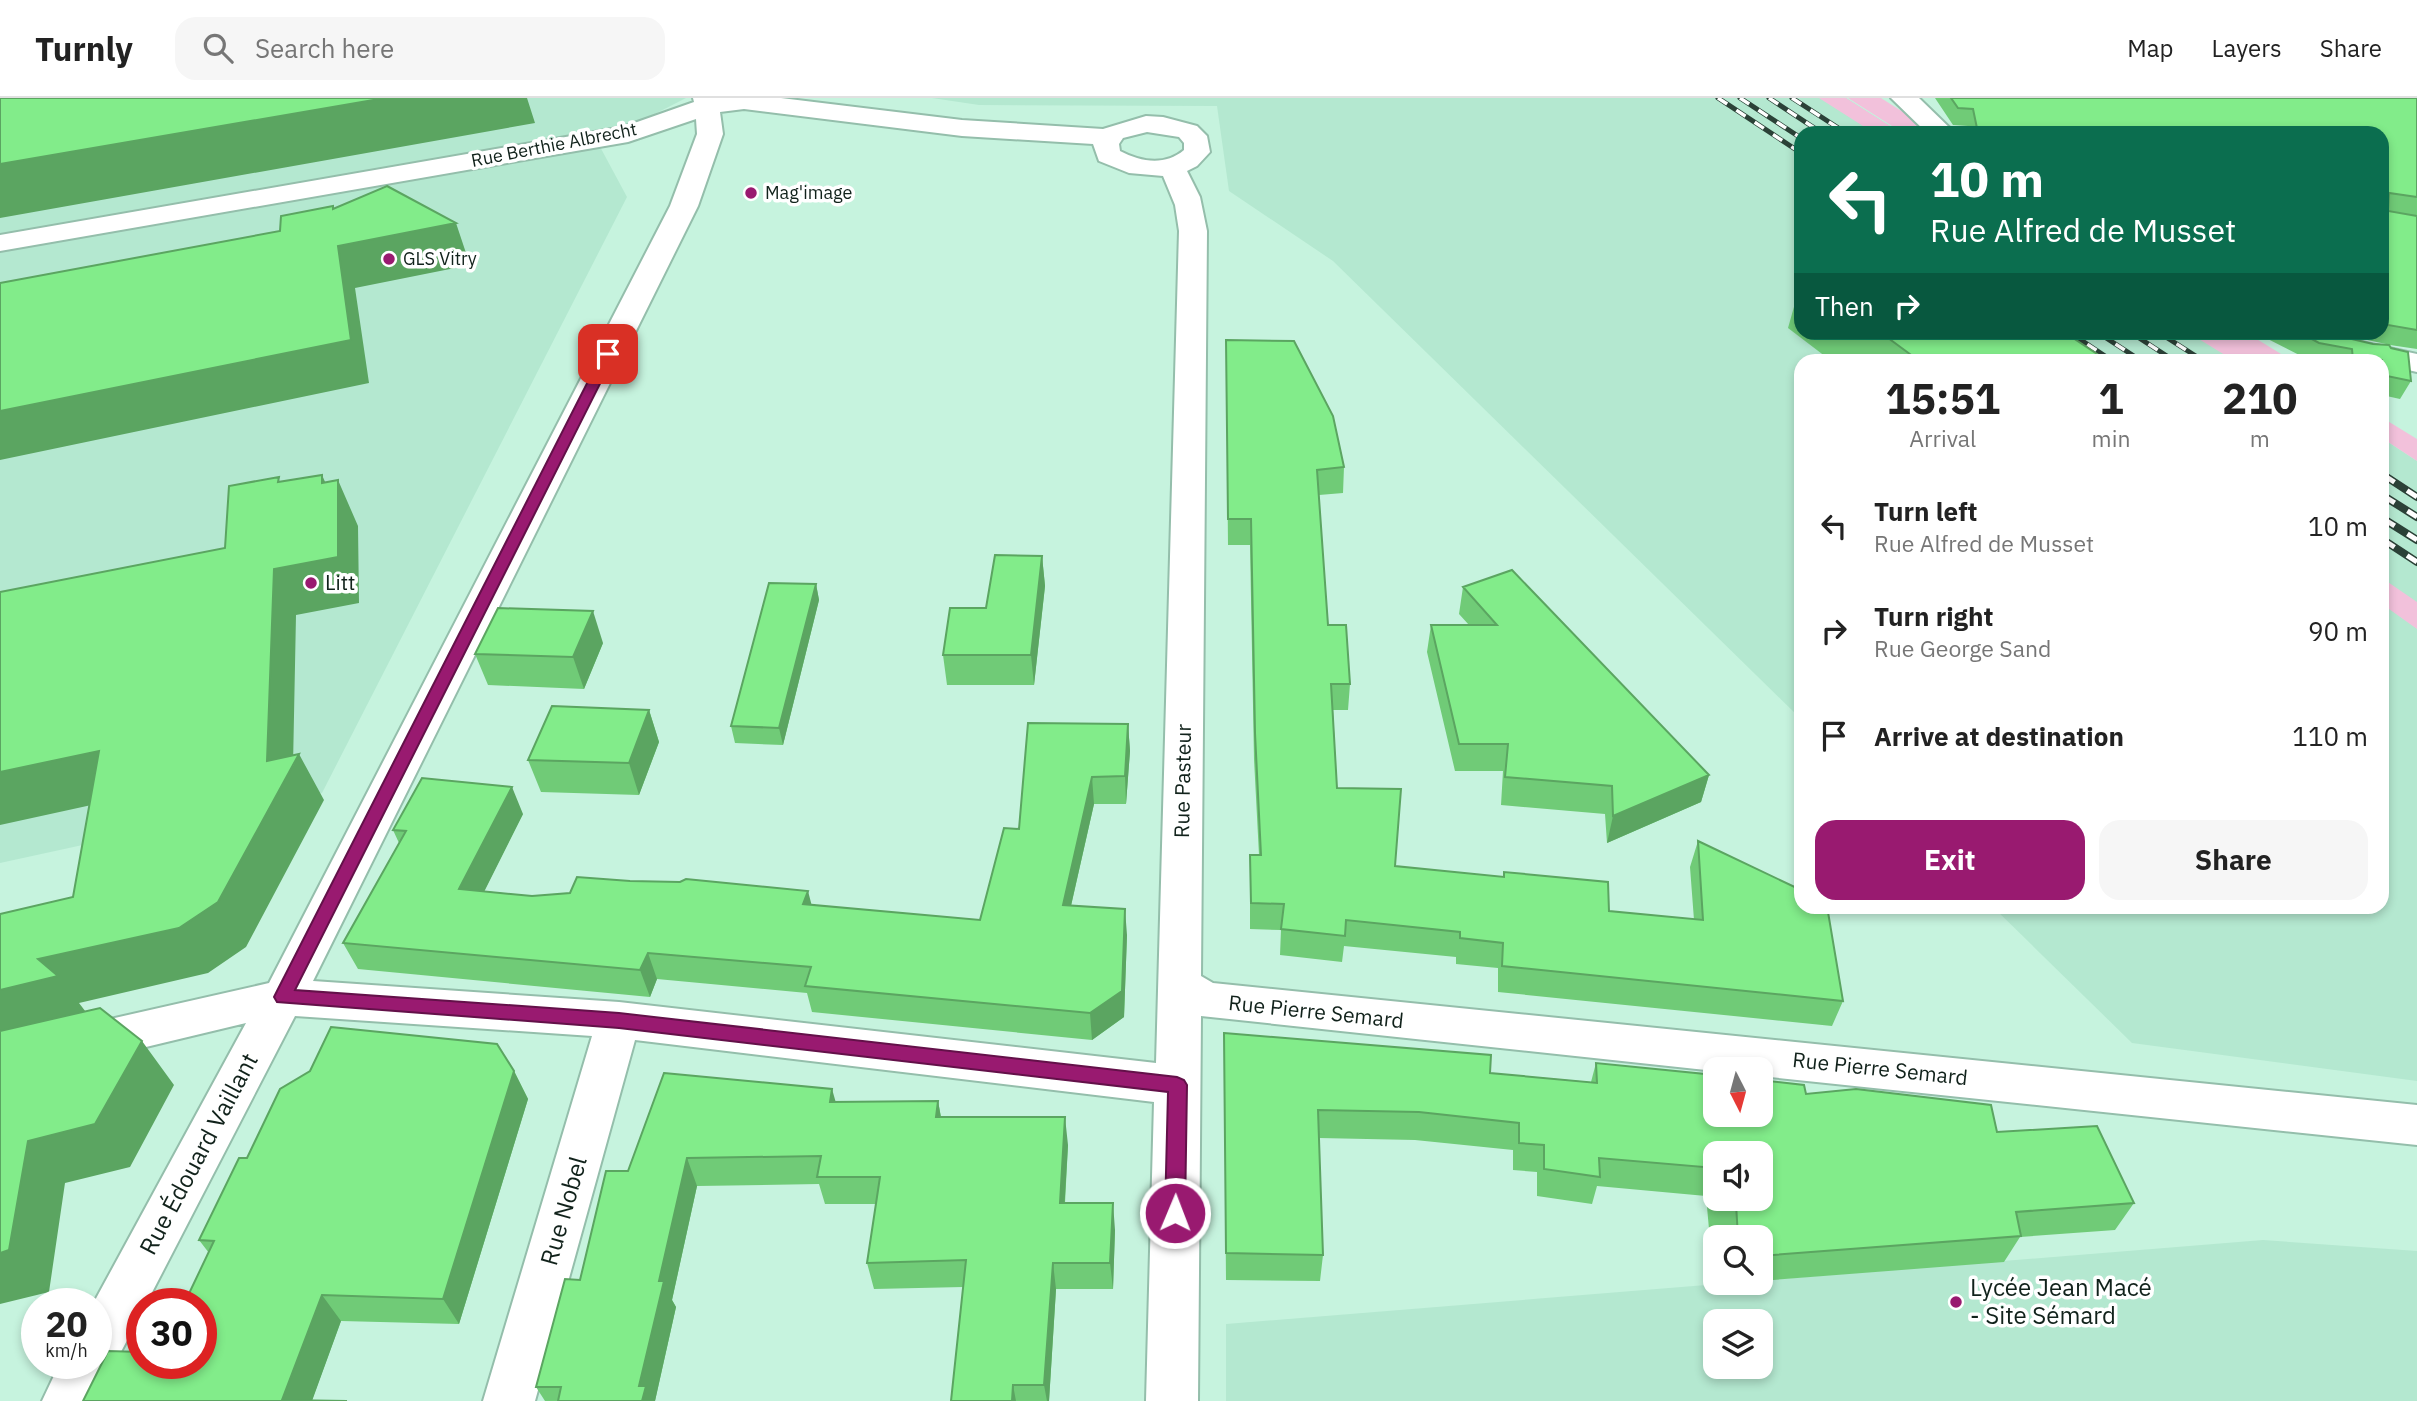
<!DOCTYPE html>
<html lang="en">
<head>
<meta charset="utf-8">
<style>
  body { margin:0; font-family:"IBM Plex Sans",sans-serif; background:#f6f6f6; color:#222; height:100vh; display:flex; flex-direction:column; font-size:26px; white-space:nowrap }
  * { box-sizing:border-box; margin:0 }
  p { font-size:23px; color:#767676 }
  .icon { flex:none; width:38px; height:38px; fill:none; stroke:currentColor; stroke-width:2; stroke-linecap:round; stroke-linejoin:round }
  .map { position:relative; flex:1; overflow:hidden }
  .details { position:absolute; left:1794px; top:256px; width:595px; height:560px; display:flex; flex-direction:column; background:#fff; border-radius:21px; box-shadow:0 4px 10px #0003 }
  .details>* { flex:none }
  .banner { position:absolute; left:1794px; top:28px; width:595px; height:214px; border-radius:21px; box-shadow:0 4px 10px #0003; background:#0b6e4f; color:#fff; overflow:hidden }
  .needle { width:46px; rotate:174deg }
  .controls { position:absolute; left:1703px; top:959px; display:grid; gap:14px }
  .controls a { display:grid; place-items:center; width:70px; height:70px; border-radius:14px; background:#fff; box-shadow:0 4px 10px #0003; font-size:35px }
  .speed { position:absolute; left:21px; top:1190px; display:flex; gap:14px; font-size:35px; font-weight:700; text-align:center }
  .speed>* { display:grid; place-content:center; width:91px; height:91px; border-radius:50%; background:#fff; box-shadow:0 4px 10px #0003; line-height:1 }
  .speed small { font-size:18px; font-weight:400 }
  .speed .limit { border:10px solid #d22; background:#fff; color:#111 }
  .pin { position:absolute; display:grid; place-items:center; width:60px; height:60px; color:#fff; margin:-30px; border-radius:14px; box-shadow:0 4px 10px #0006 }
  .me { position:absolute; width:77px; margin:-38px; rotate:1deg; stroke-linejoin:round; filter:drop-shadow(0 0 5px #0008) }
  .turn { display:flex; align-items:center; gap:24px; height:147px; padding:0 21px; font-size:32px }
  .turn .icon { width:91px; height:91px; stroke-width:2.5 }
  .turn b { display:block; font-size:49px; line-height:60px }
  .then { display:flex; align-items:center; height:66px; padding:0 21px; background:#0003; gap:14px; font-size:26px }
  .eta { display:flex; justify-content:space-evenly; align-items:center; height:119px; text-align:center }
  .eta b { font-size:42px; font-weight:800; line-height:49px }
  .action { display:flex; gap:14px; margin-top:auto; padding:14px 21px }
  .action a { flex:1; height:80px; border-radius:21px; background:#991a70; color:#fff; font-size:28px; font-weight:800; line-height:80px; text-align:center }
  .action a+a { background:#f6f6f6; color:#222 }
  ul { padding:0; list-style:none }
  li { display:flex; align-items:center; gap:21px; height:105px; padding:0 21px }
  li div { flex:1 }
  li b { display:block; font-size:26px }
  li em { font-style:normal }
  header { display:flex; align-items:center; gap:42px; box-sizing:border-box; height:98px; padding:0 35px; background:#fff; border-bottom:2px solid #e0e0e0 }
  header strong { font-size:33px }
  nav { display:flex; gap:38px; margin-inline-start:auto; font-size:24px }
  .search { width:490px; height:63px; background:#f6f6f6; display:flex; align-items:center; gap:18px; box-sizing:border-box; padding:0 24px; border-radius:21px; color:#767676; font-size:26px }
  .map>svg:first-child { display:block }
  .built { fill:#b4e8d0; fill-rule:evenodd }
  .green { fill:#f2c1db }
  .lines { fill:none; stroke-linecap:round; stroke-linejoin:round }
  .minor-casing { stroke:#94beab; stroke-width:4 }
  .minor { fill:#fff; fill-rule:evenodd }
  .rail-far1-casing { stroke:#2b4137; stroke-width:5 }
  .rail-casing { stroke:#2b4137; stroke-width:8 }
  .rail-far1 { stroke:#fff; stroke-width:3.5; stroke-dasharray:11; stroke-linecap:butt }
  .rail { stroke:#fff; stroke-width:5; stroke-dasharray:15; stroke-linecap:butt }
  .wall { fill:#70cb77; fill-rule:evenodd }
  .shaded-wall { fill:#5ba561 }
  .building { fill:#82ec8a; stroke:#5ba561; stroke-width:2 }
  .route { fill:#991a70; stroke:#631149; stroke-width:2 }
  .poi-dot { fill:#991a70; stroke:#fff; stroke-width:2.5 }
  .labels { text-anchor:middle; stroke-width:7; stroke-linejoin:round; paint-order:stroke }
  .far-street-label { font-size:18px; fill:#11221b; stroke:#fff }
  .far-poi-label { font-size:18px; fill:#11221b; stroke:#fff; text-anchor:start }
  .poi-label { font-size:21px; fill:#11221b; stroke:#fff; text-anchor:start }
  .street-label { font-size:21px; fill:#11221b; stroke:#fff }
  .near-street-label { font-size:24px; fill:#11221b; stroke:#fff }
  .near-poi-label { font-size:24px; fill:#11221b; stroke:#fff; text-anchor:start }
</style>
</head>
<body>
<header>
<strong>Turnly</strong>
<div class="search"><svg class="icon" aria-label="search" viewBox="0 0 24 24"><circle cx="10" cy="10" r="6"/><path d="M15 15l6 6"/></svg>Search here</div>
<nav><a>Map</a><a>Layers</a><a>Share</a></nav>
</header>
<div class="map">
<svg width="2417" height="1303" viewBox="0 0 2417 1303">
  <rect width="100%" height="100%" fill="#c6f3de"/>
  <path class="built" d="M0 0H686L598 45 627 99 322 695 0 765Z
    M932 0H1846L1901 35H1801V234L2215 235 2260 262H1801V621L1333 163 1229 93 1217 8 979 7Z
    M2382 340 2417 363V983L2132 945 1993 809 2382 808Z
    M2263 1142 2417 1153V1303H1226V1226ZM1715 1223H1760V1269H1715Z"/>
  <path class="green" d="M1819 0H1846L1901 35H1874Z
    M1848 0H1881L1936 35H1903Z
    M2189 235H2247L2291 262H2233Z
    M2386 322 2417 341V363L2382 340V324Z
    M2382 480 2417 504V531L2382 506Z"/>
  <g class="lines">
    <defs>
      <path id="minor" d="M693 0H781L962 22 1103 31 1146 18 1163 19 1197 28 1207 38 1210 54 1197 68 1187 73 1200 99 1207 133 1201 878 1213 885 2417 1007V1047L1760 978V971L1715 973 1201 918 1198 1303H1146L1154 1004 635 942 535 1303H483L592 938 295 918 146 1206H142V1214L95 1303H42L60 1265H96V1206H93L246 925 0 984V946L269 885 670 108 697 36 696 21 628 44 0 153V137L623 29 694 4ZM744 11 962 38 1093 46 1099 63 1129 75 1163 78 1175 107 1179 133 1156 965 619 904 313 883 698 108 723 36 720 14ZM1147 34 1179 39 1184 45V52C1165 68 1141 64 1120 53L1119 46 1123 40Z
        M1891 0H1919L1955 35H1927Z
        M2357 243 2417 256V274L2382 266V262L2346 258 2342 252 2346 246Z"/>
    </defs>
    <use href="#minor" class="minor-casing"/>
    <use href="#minor" class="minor"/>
    <defs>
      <path id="rail-far1" d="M1718 0 1801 55
        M1740 0 1801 40
        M1769 0 1822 35
        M1792 0 1846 35
        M2069 234 2111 262
        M2097 234 2140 262
        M2130 234 2173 262
        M2158 234 2202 262"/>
      <path id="rail" d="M2382 376 2417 399
        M2382 397 2417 419
        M2382 420 2417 442
        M2382 441 2417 464"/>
    </defs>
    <use href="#rail-far1" class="rail-far1-casing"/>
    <use href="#rail" class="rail-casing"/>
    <use href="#rail-far1" class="rail-far1"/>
    <use href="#rail" class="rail"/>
  </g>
  <path class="wall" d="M1935 0H2417V251L2390 247 2411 283 2400 301 2382 297V262H2309L2256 235 2322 234 2373 246H2386L2330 234H2382V35H1969L1968 28 1953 27Z
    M1801 184V234H2064L2106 262H1830L1788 230Z
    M1226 242 1344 369 1343 395 1319 397 1328 527 1350 586 1348 612H1333L1337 690 1395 768 1609 813 1694 822 1690 769 1698 743 1843 903 1832 928 1498 894V870L1456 866V859L1344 848 1342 864 1280 857 1281 832 1250 831V757H1259L1254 661 1250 447H1228Z
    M1042 458 1045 488 1034 587H947L943 557 986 510Z
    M816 486 819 502 783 647 735 645 731 628Z
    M1463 489 1709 677 1701 704 1607 745 1605 716 1501 707 1503 673H1455L1427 554 1431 527H1469L1459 516Z
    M603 545 584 591 488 587 475 556Z
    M649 612 659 644 639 697 541 694 528 662Z
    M1128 626 1130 653 1126 706H1094L1071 808 1127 837 1124 919 1092 942 812 914 807 895 657 881 650 899 358 871 343 845 399 745 393 732 523 716 484 793 532 798 811 807 980 822 1019 731Z
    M1224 935 1490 975 1591 984 1596 965 1806 996 1997 1034 2134 1105 2115 1132 2020 1139 2004 1164 1760 1183V1139H1726L1725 1133 1709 1131 1706 1098 1597 1088 1592 1106 1537 1098V1074L1513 1072V1052L1415 1042 1319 1040 1323 1157 1320 1183 1226 1182ZM1715 1055 1760 1101H1715Z
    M514 973 528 1001 459 1226 341 1223 312 1302 83 1303 201 1265 209 1155 199 1142 247 1060Z
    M938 1003 941 1019 1068 1047 1065 1105 1115 1132 1113 1191H1056L1049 1303H951L963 1189 874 1191 867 1165 876 1106H825L819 1086 697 1088 672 1202 676 1209 655 1303H545L536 1289 580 1182 628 1073 835 1004Z"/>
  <path class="shaded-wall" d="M385 0H527L535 25 0 120V66Z
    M456 125 470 167 355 190 369 285 0 362V313L338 148Z
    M322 377 338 413V382L358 428 359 505 296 517 293 668 299 656 324 702 246 849 208 875 79 905 92 922 0 945V892L38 861 267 663 274 471 322 385Z
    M1042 458 1045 488 1034 587 1031 557Z
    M816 486 819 502 783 647 779 630Z
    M593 513 603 545 584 591 573 559Z
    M649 612 659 644 639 697 629 665Z
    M1128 626 1130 653 1126 706 1125 678Z
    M99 653 128 699 0 727V674Z
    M1709 677 1701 704 1607 745 1613 718Z
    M1092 679 1094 706 1065 834 1063 807Z
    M512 689 523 716 472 818 459 791Z
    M808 793 815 820 803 806Z
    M1125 811 1127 837 1124 919 1092 942 1090 915Z
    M648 855 657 881 650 899 640 872Z
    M142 943 174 987 130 1069 65 1085 49 1194 0 1206V1155L28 1043Z
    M514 973 528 1001 459 1226 443 1201Z
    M832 991 840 1019 830 1004Z
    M938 1003 943 1031 936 1019Z
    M1065 1019 1068 1047 1063 1132 1060 1105Z
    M687 1060 697 1088 672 1202 676 1209 655 1303H642L639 1288 659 1183Z
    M1113 1105 1115 1132 1113 1191 1110 1165Z
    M1053 1165 1056 1191 1049 1303H1047L1044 1287Z
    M322 1197 341 1223 312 1303 282 1302Z
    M1013 1287 1016 1303H1012Z"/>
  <path class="building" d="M0 0H385L0 66Z
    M1951 0H2417V99L2389 95 2388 113 2417 118V232L2382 226V35H1978L1973 11 1958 10Z
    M387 88 456 125 338 148 351 242 0 313V185L280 133 281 118 333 108V111Z
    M1880 234H2064L2106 262H1918Z
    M2299 234H2322L2373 246 2389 247 2391 250 2408 254 2411 283 2382 277V262H2353L2352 251 2319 245Z
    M1226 242 1294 243 1333 318 1344 369 1317 372 1328 527H1346L1350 586H1331L1337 690 1401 691 1395 768 1504 779V774L1608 784 1609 813 1703 822 1698 743 1801 792V808H1827L1843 903 1502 868 1503 845 1460 840V834L1346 822 1345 838 1281 831 1284 806 1251 805 1250 757H1261L1255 635 1251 421H1228Z
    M322 377V385L338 382V459L274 471 267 663 299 656 218 804 179 830 38 861 58 878 0 892V816L73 799 99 653 0 674V494L225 450 229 388 279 379 278 384Z
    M995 457 1042 458 1031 557H943L950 510H986Z
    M1512 472 1709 677 1613 718 1612 688 1505 679 1508 646H1459L1431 527H1497L1463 489Z
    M769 485 816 486 779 630 731 628Z
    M498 510 593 513 573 559 475 556Z
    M552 608 649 612 629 665 528 662Z
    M1028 625 1128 626 1125 678 1092 679 1063 807 1125 811 1122 893 1090 915 805 888 811 869 648 855 640 872 343 845 406 733 393 732 422 680 512 689 459 791 532 798 570 795 577 779 630 783 680 784 686 781 808 793 803 806 980 822 1004 730 1019 731Z
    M100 910 142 943 95 1026 28 1043 9 1152 0 1155V933Z
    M331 929 497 946 514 973 443 1201 322 1197 282 1302 347 1303H83L108 1253 142 1254V1265H201V1206H184L214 1143 199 1142 239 1060H247L280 991 310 973Z
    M1224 935 1491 957 1490 975 1597 985 1596 965 1715 977V1017H1760V982L1804 987 1806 996 1856 991 1991 1007 1997 1034 2097 1028 2134 1105 2016 1114 2021 1138 1760 1158V1139H1738L1736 1106 1720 1104 1719 1101H1760V1055H1715V1070L1599 1060 1600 1079 1544 1071V1047L1519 1045V1025L1419 1014 1318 1012 1323 1157 1226 1155Z
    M664 975 832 991 830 1004 938 1003 936 1019H1065L1060 1105H1113L1110 1165H1053L1044 1287H1013L1012 1303H951L966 1162 867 1165 880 1079H817L821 1058 687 1060 659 1183H664L639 1288H646L642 1303H558L561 1289H536L565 1181 580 1182 606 1073H628Z"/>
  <path class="route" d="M608 252 615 256 295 892 619 915 1177 979 1184 982 1187 987 1185 1115 1182 1122 1175 1124 1168 1122 1165 1115 1168 994 619 930 277 904 274 899 277 893 602 256Z"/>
  <g class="poi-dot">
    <circle cx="751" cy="95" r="7"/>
    <circle cx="389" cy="161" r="7"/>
    <circle cx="311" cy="485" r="7"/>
    <circle cx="1956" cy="1204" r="7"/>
  </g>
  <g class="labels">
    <g class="far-street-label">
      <text transform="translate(554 47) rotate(-11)" y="6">Rue Berthie Albrecht</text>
    </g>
    <g class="far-poi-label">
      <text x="765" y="101">Mag'image</text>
      <text x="403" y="167">GLS Vitry</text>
    </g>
    <g class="poi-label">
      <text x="325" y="492">Litt</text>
    </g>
    <g class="street-label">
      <text transform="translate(1183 683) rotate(-89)" y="7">Rue Pasteur</text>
      <text transform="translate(1316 914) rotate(6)" y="7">Rue Pierre Semard</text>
      <text transform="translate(1880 971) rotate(6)" y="7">Rue Pierre Semard</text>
    </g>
    <g class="near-street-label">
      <text transform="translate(199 1056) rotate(-62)" y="8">Rue Édouard Vaillant</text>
      <text transform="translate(564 1113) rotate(-74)" y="8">Rue Nobel</text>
    </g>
    <g class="near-poi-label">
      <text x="1970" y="1198">Lycée Jean Macé<tspan x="1970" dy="28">- Site Sémard</tspan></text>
    </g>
  </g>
</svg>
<div class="controls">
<a><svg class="needle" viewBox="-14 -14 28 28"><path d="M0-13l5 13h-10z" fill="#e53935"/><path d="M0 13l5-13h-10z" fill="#767676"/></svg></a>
<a><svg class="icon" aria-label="sound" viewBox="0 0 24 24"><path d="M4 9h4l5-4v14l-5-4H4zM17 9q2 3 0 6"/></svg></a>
<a><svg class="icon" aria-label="search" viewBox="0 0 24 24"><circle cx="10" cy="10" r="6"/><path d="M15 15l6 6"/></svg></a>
<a><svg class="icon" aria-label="layers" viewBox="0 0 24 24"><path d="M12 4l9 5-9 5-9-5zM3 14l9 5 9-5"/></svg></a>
</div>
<div class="speed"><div>20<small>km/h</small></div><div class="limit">30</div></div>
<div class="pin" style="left:608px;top:256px;background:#d93025"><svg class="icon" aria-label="arrive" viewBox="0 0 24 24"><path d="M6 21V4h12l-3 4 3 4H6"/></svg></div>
<svg class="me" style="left:1175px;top:1115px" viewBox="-20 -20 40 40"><circle r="17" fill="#991a70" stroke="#fff" stroke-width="3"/><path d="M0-11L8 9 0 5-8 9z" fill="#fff"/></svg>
<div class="banner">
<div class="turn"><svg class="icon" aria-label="left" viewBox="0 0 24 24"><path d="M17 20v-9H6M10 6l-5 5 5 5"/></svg><div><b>10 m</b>Rue Alfred de Musset</div></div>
<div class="then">Then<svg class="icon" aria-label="right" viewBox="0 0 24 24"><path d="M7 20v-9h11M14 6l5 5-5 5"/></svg></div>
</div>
<section class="details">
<div class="eta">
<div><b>15:51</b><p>Arrival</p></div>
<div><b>1</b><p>min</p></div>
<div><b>210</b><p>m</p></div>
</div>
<ul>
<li><svg class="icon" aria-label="left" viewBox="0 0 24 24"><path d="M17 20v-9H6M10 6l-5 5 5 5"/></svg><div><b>Turn left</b><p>Rue Alfred de Musset</p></div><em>10 m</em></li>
<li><svg class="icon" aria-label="right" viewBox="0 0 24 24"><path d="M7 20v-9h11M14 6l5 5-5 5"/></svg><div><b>Turn right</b><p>Rue George Sand</p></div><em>90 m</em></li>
<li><svg class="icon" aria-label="arrive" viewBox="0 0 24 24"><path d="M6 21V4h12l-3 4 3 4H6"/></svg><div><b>Arrive at destination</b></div><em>110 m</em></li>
</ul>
<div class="action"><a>Exit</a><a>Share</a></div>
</section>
</div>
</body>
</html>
